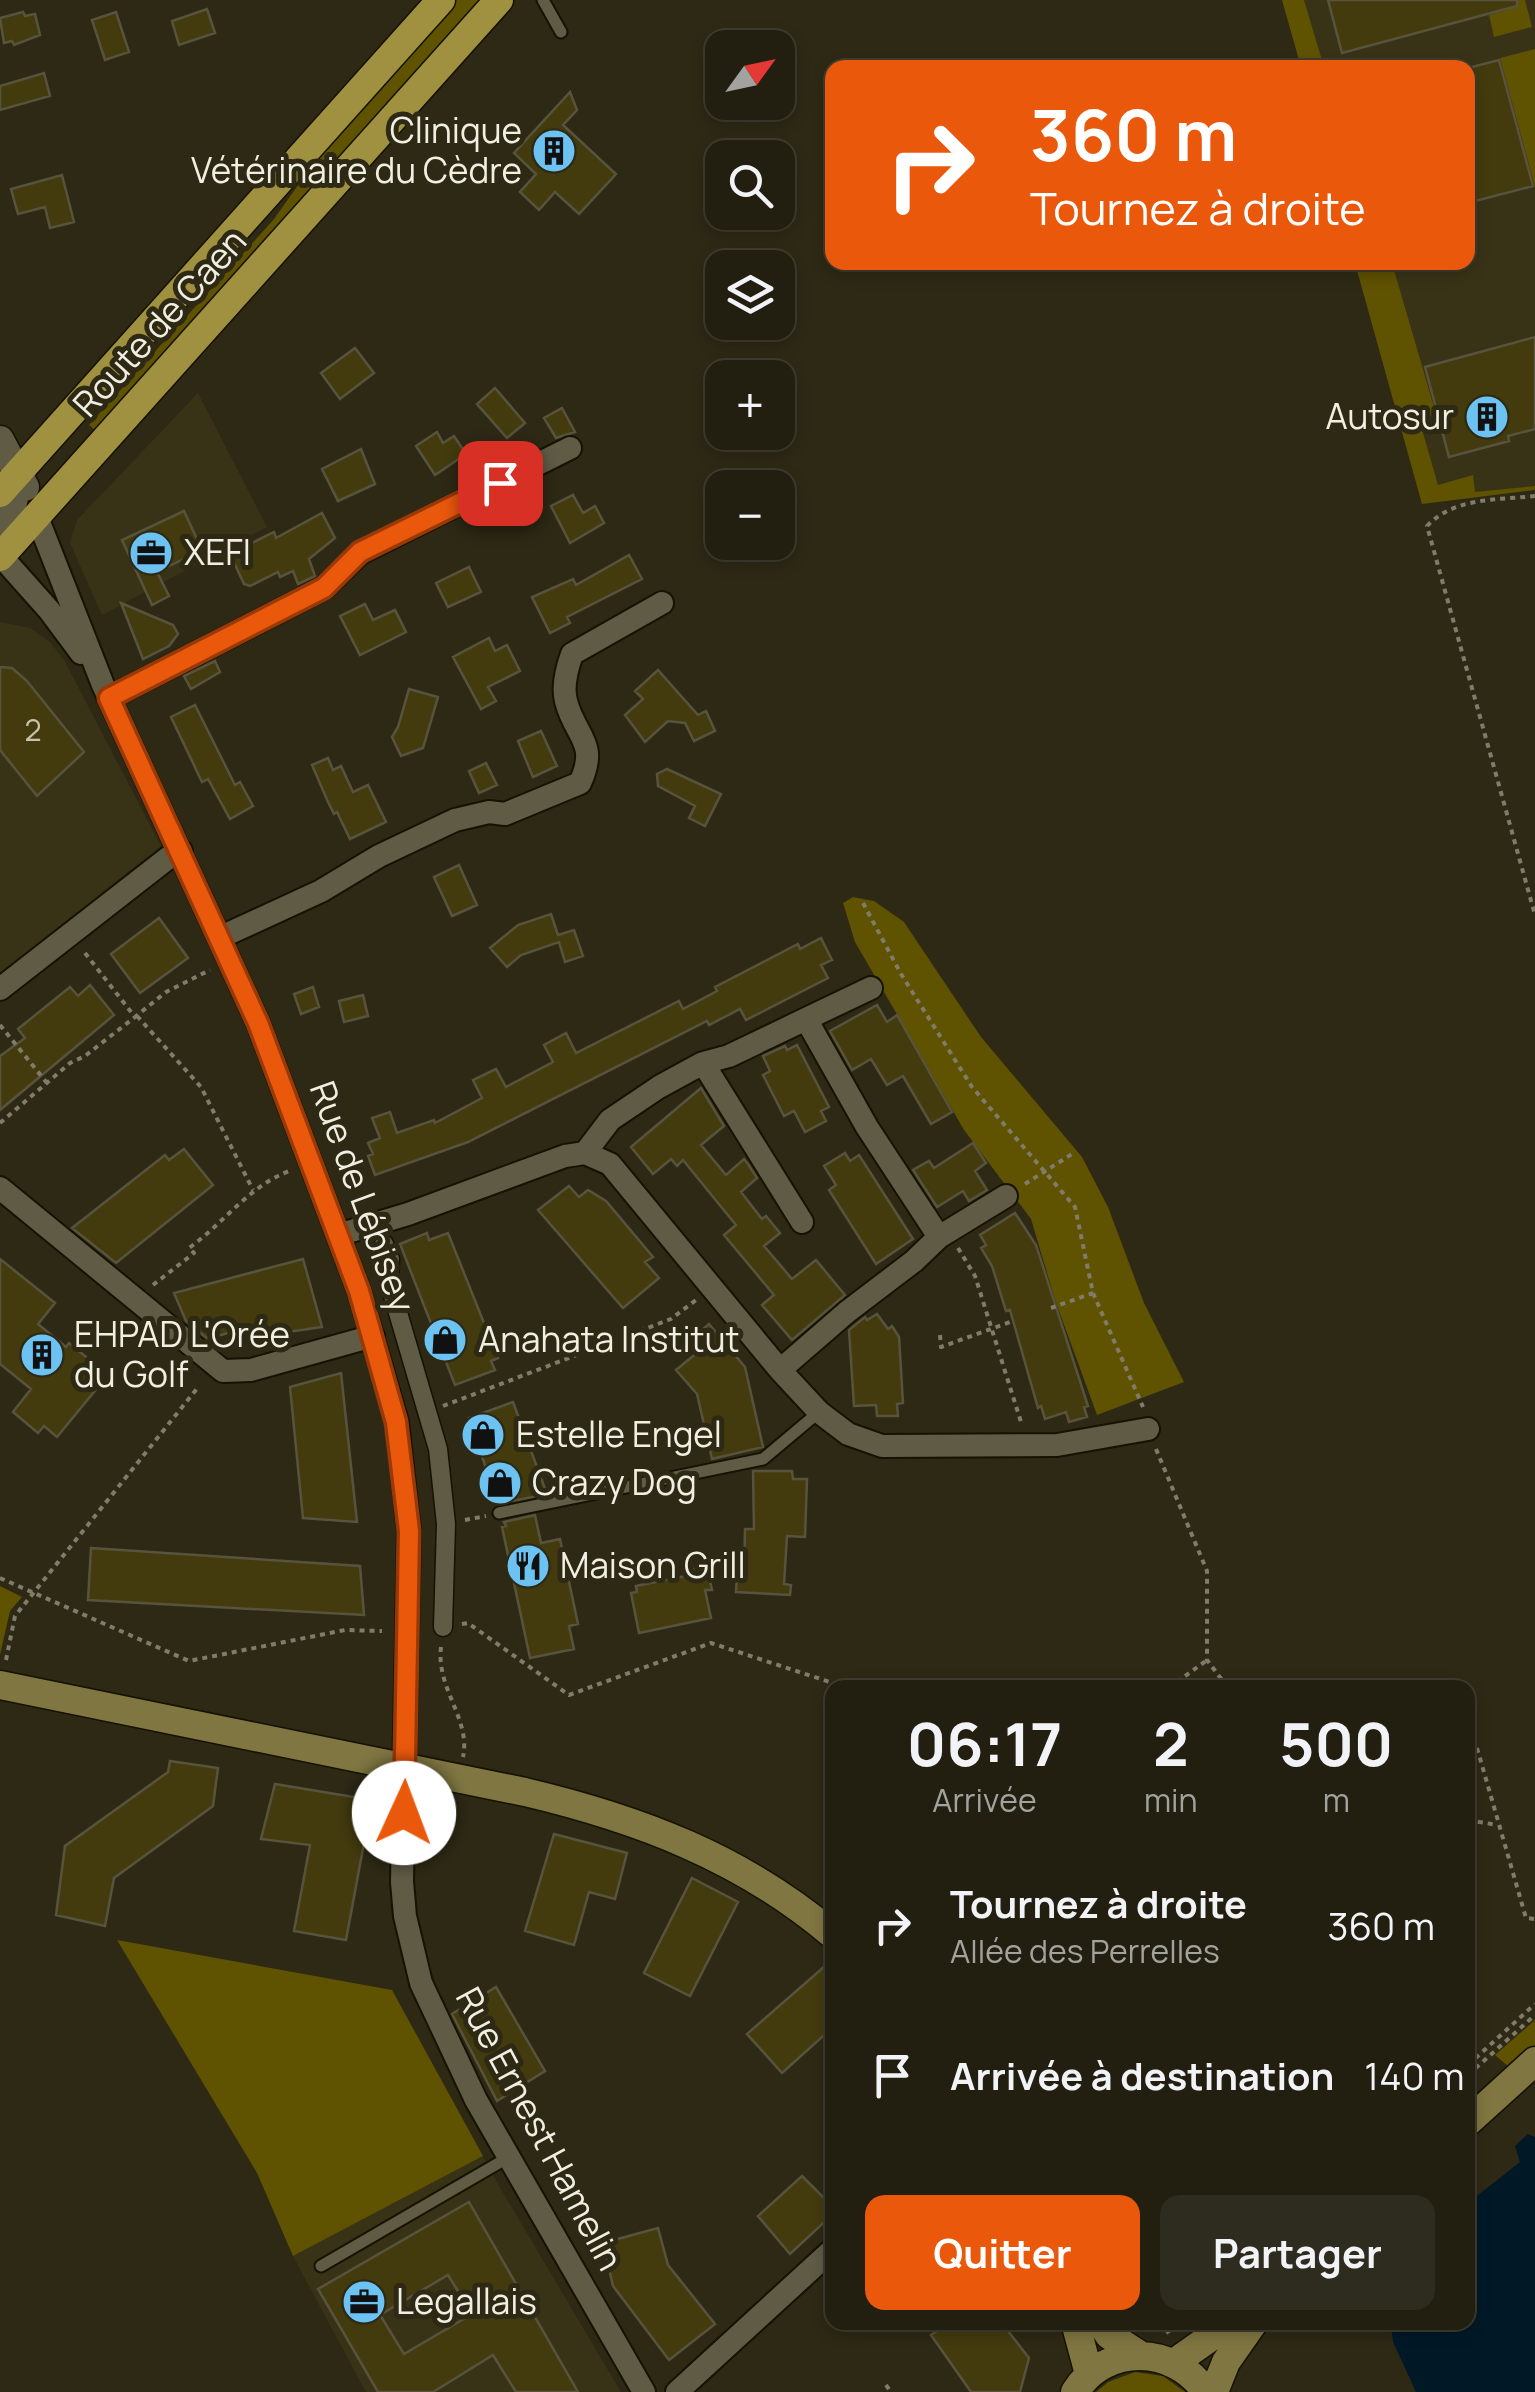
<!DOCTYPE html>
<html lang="fr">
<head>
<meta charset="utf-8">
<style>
  body { margin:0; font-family:Manrope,sans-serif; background:#2e2c1e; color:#f1f3f6; height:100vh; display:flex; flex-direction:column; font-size:38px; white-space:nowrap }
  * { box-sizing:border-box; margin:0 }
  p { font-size:32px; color:#a2a29f }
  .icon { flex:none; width:55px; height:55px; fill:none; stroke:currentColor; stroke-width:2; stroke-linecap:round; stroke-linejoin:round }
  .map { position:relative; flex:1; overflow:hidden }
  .details { position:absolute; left:825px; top:1680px; width:650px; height:650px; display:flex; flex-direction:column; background:#221f10; border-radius:20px; box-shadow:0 5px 15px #0003,0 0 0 2px #3f3d30 }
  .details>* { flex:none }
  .hud { position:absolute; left:825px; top:60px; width:650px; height:210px; border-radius:20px; box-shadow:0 5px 15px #0003,0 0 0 2px #3f3d30; background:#ea580c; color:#fff; overflow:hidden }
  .needle { width:65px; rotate:57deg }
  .fabs { position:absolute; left:705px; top:30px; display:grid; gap:20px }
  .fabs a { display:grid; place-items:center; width:90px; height:90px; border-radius:20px; background:#221f10; box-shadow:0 5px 15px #0003,0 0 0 2px #3f3d30; font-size:50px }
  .pin { position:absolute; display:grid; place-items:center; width:85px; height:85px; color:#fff; margin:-42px; border-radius:20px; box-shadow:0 5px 15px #0006 }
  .me { position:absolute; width:110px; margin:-55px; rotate:2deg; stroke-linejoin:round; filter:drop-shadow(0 0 8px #0008) }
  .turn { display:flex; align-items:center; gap:35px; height:210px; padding:0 40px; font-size:45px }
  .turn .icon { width:130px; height:130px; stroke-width:2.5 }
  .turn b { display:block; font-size:70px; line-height:85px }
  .eta { display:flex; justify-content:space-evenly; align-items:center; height:170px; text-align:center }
  .eta b { font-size:60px; font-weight:700; line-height:70px }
  .cta { display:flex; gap:20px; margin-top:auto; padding:20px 40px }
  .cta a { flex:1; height:115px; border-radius:20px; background:#ea580c; color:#fff; font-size:40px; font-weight:700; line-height:115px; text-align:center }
  .cta a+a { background:#2e2c1e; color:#f1f3f6 }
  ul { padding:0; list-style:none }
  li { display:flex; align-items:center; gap:30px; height:150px; padding:0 40px }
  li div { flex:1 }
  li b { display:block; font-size:38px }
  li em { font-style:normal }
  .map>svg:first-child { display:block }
  .built { fill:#383317 }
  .green { fill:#5f5200 }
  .water { fill:#011927 }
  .building { fill:#433b0e; stroke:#57533d; stroke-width:2.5; fill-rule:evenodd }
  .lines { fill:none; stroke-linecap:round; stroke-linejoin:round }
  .service-casing { stroke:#161201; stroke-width:15 }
  .pedestrian-casing { stroke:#161201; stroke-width:21 }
  .minor-casing { stroke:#161201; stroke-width:26 }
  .tertiary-casing { stroke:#161201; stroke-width:31 }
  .secondary-casing { stroke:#161201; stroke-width:31 }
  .primary-casing { stroke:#161201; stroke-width:31 }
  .path { stroke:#807c6b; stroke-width:4; stroke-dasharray:5 5; stroke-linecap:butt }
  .service { stroke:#5f5b45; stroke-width:11 }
  .pedestrian { stroke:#5f5b45; stroke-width:18 }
  .minor { stroke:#5f5b45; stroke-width:22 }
  .tertiary { stroke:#5f5b45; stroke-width:28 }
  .secondary { stroke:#807642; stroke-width:28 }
  .primary { stroke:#a09140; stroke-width:28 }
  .route-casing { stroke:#983908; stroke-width:25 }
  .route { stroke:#ea580c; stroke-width:18 }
  .labels { text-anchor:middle; stroke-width:10; stroke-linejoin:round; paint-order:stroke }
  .number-label { font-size:30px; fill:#c6c2ad }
  .poi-label { font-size:35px; fill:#f1efe2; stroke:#2e2915; text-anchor:start }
  .street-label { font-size:35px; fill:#f1efe2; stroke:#2e2915 }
</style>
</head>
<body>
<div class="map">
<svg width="1535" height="2392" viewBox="0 0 1535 2392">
  <rect width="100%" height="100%" fill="#2e2915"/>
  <path class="built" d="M1282 0H1535V490L1422 504 1355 263 1468 262V68L1301 67Z
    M198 393 267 527 102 615 70 543 77 520Z
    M0 622 30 628 50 642 64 660 161 846 0 973Z
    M483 2156 489 2169 621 2392H366L293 2256Z"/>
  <path class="green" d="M456 0H483L97 432 89 425 274 219 330 140Z
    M1282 0H1304L1324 67H1301Z
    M1509 0H1525L1532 27 1494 37 1489 15 1510 9Z
    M1535 49V187L1500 58Z
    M1355 263H1392L1436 414 1419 419 1438 485 1473 475 1475 492 1535 486V490L1422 504Z
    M853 897 874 901 904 922 981 1037 1082 1157 1108 1207 1144 1303 1184 1382 1097 1415 1055 1300 1031 1219 964 1130 855 942 843 903Z
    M0 1586 22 1597 10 1611 0 1655Z
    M117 1940 392 1990 483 2156 293 2256 257 2173Z
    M1535 2020V2046L1510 2068 1495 2055Z
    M1135 2372 1163 2376 1185 2392H1096L1108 2382Z"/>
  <path class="water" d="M1528 2134 1535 2137V2392H1416L1393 2342 1391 2323 1468 2322V2203L1520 2162 1515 2146Z"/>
  <path class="building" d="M1328 0H1517V6L1342 53Z
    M207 9 215 33 179 45 172 21Z
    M23 12 25 16 35 14 40 35 14 45 12 41 4 43 0 18Z
    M116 12 129 52 105 60 92 20Z
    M1499 60 1533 186 1468 203V68Z
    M44 73 50 96 0 110V86Z
    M570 92 577 110 563 125 616 174 579 214 555 192 539 210 520 192 536 174 514 153Z
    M62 175 74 222 50 228 45 207 18 214 11 189Z
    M1535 337V429L1508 436 1509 441 1449 457 1425 367Z
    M355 348 374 373 340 399 321 373Z
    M495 388 525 423 507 438 477 404Z
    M562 408 575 432 556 438 544 418Z
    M437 432 443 443 454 436 466 454 435 475 416 446Z
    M361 449 375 484 338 501 322 469Z
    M573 495 583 513 595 506 604 523 570 543 551 506Z
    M184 511 202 550 157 572 169 596 152 605 122 540Z
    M322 513 335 538 309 559 315 576 298 584 293 571 280 577 278 572 250 586 244 584 230 554 274 532 276 538Z
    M629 555 642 579 567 617 570 623 550 633 532 597 573 579 576 585Z
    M469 567 481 592 448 607 436 583Z
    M121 603 173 625 178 634 169 646 143 659Z
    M365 604 373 620 395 610 406 632 360 655 340 616Z
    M489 638 495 651 507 645 520 671 488 687 496 701 481 709 453 657Z
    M215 661 220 672 191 689 184 676Z
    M0 667 12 668 27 681 84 752 37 796 0 750Z
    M658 670 698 715 706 711 715 731 694 741 685 723 668 721 645 742 625 715 643 699 635 691Z
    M409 689 438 697 423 748 401 756 392 737 398 727Z
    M195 705 235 785 240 782 253 806 230 819 208 779 202 782 171 717Z
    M541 731 557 766 533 777 518 741Z
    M328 758 333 770 341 766 353 792 368 785 386 822 350 839 337 812 334 814 328 802 312 765Z
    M486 763 497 785 479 793 469 771Z
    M667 769 721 794 705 826 689 818 695 806 658 786 657 774Z
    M459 865 477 905 452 916 434 877Z
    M551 914 558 935 574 930 583 956 565 962 559 942 521 955 507 967 490 948 518 925Z
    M159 918 188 958 140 993 111 954Z
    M821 938 832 960 821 965 828 978 746 1020 740 1009 709 1025 707 1021 468 1142 375 1175 368 1156 373 1154 368 1143 380 1138 372 1118 390 1112 397 1133 434 1120 435 1123 482 1098 473 1080 496 1069 506 1087 553 1062 544 1045 566 1033 576 1053 679 1001 683 1009 717 991 715 987 798 944 800 949Z
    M90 985 114 1015 0 1110V1056L25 1038 18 1029 70 987 78 996Z
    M313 987 319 1007 301 1014 294 994Z
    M363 995 368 1016 344 1022 339 1001Z
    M877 1005 887 1022 897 1015 952 1112 931 1124 903 1076 887 1085 871 1059 852 1070 830 1031Z
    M797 1045 829 1107 821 1111 826 1121 805 1132 794 1111 784 1116 763 1075 770 1071 763 1056 785 1046 787 1050Z
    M701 1088 724 1126 701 1145 726 1175 744 1159 748 1164 757 1178 741 1192 762 1219 766 1216 780 1233 764 1246 792 1279 816 1260 845 1295 792 1340 762 1305 774 1295 724 1235 736 1225 683 1160 677 1166 671 1159 653 1174 631 1147Z
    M973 1143 986 1163 975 1171 987 1190 969 1201 963 1191 937 1207 913 1170 929 1161 934 1168Z
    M184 1149 213 1185 116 1263 72 1228 165 1155 169 1160Z
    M845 1153 850 1161 859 1155 913 1239 876 1264 829 1190 836 1185 824 1166Z
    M569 1186 579 1197 588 1190 606 1201 653 1257 645 1262 659 1278 623 1308 538 1210Z
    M1015 1213 1036 1245 1088 1406 1084 1407 1087 1417 1069 1422 1066 1412 1045 1419 1041 1406 1038 1408 1010 1310 1006 1311 992 1266 981 1248 986 1245 980 1235Z
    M427 1233 429 1240 448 1233 498 1358 491 1361 495 1370 455 1385 400 1244Z
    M0 1259 55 1303 38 1324 66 1347 69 1343 95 1364 90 1370 103 1381 57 1437 44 1426 38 1433 13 1412 31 1389 0 1364Z
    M303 1259 322 1327 247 1338 244 1328 208 1339 186 1321 174 1293Z
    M877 1314 888 1329 892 1326 899 1337 903 1403 897 1404 898 1416H877L876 1405 854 1406 849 1330 865 1317 867 1320Z
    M709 1324 745 1367 763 1447 712 1459 697 1394 676 1370 698 1352 688 1342Z
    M341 1373 357 1522 303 1518 290 1387Z
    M513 1402 547 1494 498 1504 469 1418Z
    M753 1471H792L793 1479H807L805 1537 787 1536 784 1584 791 1585 790 1595 736 1592 737 1573 744 1575 745 1529H754Z
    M535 1515 541 1543 560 1539 578 1624 569 1626 574 1649 530 1658 502 1527 506 1526 504 1522Z
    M91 1548 360 1566 364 1615 88 1600Z
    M707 1566 712 1590H705L711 1618 639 1633 631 1593 637 1592 636 1586 690 1575 689 1570Z
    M170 1761 218 1768 213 1806 114 1878 105 1926 56 1915 65 1846 168 1772Z
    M275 1784 372 1800 346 1940 294 1931 310 1845 261 1839Z
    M554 1834 627 1853 615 1899 589 1892 574 1945 525 1931Z
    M692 1878 738 1902 690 1996 644 1973Z
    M825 1966 832 1974V2028L782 2073 747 2034Z
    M496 1987 545 2071 497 2101 452 2014Z
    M802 2176 832 2206V2215L790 2254 758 2216Z
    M469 2202 578 2392H516L493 2355 433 2392H378L318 2289ZM448 2275 472 2314 404 2354 380 2315Z
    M658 2228 668 2265 715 2324 669 2360 613 2286 603 2243Z
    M950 2322H1001L1029 2358 1020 2392H971L931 2335Z"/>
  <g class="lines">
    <defs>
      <path id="service" d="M543 0 561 32
        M499 1513 763 1459 819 1412
        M321 2266 509 2157"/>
      <path id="pedestrian" d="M384 1244 390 1259 389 1282 438 1449 446 1524 443 1627"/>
      <path id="minor" d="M37 517 103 685 258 1023 359 1291 397 1422 409 1531 402 1882 405 1916 421 1983 476 2100 644 2392
        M1 556 49 610 81 653
        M109 698 324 588 360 553 570 448
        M221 937 321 891 379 856 455 820 489 812 505 814 580 783C599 742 575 737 566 701 562 686 567 668 572 654L662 603
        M0 989 168 858 181 851
        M806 1019 871 988
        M703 1063 802 1222
        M585 1153 610 1120 659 1087 703 1063 729 1056 806 1019 867 1127 939 1237
        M0 1188 223 1371 251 1370 373 1336
        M338 1235 408 1214 565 1156 585 1153 610 1164 780 1370 819 1412 848 1434 882 1446 1057 1445 1148 1429
        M780 1370 847 1312 914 1261 939 1237 1006 1196
        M677 2392 832 2250"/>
      <path id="tertiary" d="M0 440 25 487
        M1 556 20 471"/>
      <path id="secondary" d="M0 1685 525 1792C639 1819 742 1858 832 1934
        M1468 2122 1535 2061
        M1075 2322 1089 2374
        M1100 2322 1109 2335 1140 2355
        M1174 2363 1232 2322
        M1075 2392C1106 2343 1174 2345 1206 2392
        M1214 2392 1226 2362 1254 2322"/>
      <path id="primary" d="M0 493 441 0
        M0 557 499 0"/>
    </defs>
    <use href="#service" class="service-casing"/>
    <use href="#pedestrian" class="pedestrian-casing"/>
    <use href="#minor" class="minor-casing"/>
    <use href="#tertiary" class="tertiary-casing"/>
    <use href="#secondary" class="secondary-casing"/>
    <use href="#primary" class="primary-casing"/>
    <path class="path" d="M1535 496C1498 500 1454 497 1427 526L1535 915
      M863 903 901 974 972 1087 1075 1207 1093 1293 1143 1407
      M85 953 135 1017 166 992 210 970
      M137 1016 201 1087 253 1190
      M0 1025 47 1083
      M0 1123 70 1063 85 1056 135 1017
      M1025 1184 1072 1154
      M958 1248 975 1276 1021 1422
      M153 1285 194 1253 189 1248C224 1223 248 1187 289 1171
      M1051 1308 1093 1293
      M940 1335 941 1347 1013 1321
      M443 1406 671 1319 696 1300
      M1156 1449 1207 1571V1660L1228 1688
      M465 1520 486 1516
      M0 1578 189 1661 345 1630 382 1631
      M462 1624 468 1623 569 1695 711 1643 848 1688
      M441 1647C436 1689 471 1719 463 1757
      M6 1660 15 1616 199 1386
      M1169 1688 1207 1660
      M1477 1748 1526 1918 1535 1919
      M1468 1820 1497 1825
      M1468 2065 1535 2004
      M1468 2075 1535 2015
      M1166 2333 1182 2322
      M886 2385 891 2392"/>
    <use href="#service" class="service"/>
    <use href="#pedestrian" class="pedestrian"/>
    <use href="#minor" class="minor"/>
    <use href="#tertiary" class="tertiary"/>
    <use href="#secondary" class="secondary"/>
    <use href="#primary" class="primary"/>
  </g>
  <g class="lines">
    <defs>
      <path id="route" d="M404 1813 409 1531 396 1422 359 1291 258 1023 109 698 324 588 360 552 500 483"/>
    </defs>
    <use href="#route" class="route-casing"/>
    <use href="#route" class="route"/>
  </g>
  <defs>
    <symbol id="building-disc" viewBox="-11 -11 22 22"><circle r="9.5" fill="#6cc3f2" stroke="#2e2915"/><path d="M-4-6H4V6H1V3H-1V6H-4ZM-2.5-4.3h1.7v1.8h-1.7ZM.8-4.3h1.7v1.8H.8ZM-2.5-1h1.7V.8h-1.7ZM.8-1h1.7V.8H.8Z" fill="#111"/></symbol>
    <symbol id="office-disc" viewBox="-11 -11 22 22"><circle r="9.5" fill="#6cc3f2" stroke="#2e2915"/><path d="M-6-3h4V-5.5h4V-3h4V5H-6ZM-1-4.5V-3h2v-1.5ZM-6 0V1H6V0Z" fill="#111"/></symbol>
    <symbol id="shop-disc" viewBox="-11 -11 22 22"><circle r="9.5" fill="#6cc3f2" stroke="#2e2915"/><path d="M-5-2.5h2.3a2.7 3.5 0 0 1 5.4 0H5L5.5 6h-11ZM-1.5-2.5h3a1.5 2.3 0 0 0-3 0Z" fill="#111"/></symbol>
    <symbol id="restaurant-disc" viewBox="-11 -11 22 22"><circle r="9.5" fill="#6cc3f2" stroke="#2e2915"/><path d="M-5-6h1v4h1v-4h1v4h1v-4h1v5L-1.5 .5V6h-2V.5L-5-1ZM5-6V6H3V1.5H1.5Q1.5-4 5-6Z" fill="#111"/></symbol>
  </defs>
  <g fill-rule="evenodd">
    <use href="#building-disc" x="529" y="126" width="50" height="50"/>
    <use href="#building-disc" x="1462" y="392" width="50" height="50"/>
    <use href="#office-disc" x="126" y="528" width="50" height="50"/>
    <use href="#shop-disc" x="420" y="1315" width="50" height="50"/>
    <use href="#building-disc" x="17" y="1330" width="50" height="50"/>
    <use href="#shop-disc" x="458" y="1410" width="50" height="50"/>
    <use href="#shop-disc" x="475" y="1458" width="50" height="50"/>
    <use href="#restaurant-disc" x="503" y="1541" width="50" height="50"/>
    <use href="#office-disc" x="339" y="2277" width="50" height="50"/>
  </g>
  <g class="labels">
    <g class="number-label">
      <text x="33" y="741">2</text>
    </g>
    <g class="poi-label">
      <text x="522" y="143" text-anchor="end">Clinique<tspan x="522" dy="40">Vétérinaire du Cèdre</tspan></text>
      <text x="1454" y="429" text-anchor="end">Autosur</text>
      <text x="184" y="565">XEFI</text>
      <text x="74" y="1347">EHPAD L'Orée<tspan x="74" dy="40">du Golf</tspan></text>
      <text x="478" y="1352">Anahata Institut</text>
      <text x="516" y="1447">Estelle Engel</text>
      <text x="532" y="1495">Crazy Dog</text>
      <text x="560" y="1578">Maison Grill</text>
      <text x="396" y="2314">Legallais</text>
    </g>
    <g class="street-label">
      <text transform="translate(160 323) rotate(-48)" y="12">Route de Caen</text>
      <text transform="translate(362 1197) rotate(70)" y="12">Rue de Lébisey</text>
      <text transform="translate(539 2129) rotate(62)" y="12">Rue Ernest Hamelin</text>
    </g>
  </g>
</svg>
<div class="fabs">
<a><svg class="needle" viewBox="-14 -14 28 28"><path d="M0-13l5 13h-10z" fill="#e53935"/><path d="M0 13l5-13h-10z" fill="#a2a29f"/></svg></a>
<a><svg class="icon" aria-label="search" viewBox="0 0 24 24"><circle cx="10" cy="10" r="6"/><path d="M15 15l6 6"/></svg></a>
<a><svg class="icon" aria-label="layers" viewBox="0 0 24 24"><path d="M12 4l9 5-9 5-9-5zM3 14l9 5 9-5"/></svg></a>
<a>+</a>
<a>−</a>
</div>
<div class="pin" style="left:500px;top:483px;background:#d93025"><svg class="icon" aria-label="arrive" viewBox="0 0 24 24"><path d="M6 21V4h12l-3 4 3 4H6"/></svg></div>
<svg class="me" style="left:404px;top:1813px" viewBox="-20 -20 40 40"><circle r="19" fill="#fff"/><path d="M0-13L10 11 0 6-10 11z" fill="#ea580c"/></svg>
<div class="hud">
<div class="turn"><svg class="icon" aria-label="right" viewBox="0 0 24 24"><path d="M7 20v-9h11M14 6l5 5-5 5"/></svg><div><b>360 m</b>Tournez à droite</div></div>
</div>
<section class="details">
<div class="eta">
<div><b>06:17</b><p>Arrivée</p></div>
<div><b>2</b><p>min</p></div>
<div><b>500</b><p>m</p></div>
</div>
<ul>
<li><svg class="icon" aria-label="right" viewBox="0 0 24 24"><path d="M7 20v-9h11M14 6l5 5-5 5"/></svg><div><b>Tournez à droite</b><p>Allée des Perrelles</p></div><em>360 m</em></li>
<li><svg class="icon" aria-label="arrive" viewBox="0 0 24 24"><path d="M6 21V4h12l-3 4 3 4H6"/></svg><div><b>Arrivée à destination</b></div><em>140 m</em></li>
</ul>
<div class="cta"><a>Quitter</a><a>Partager</a></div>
</section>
</div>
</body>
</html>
